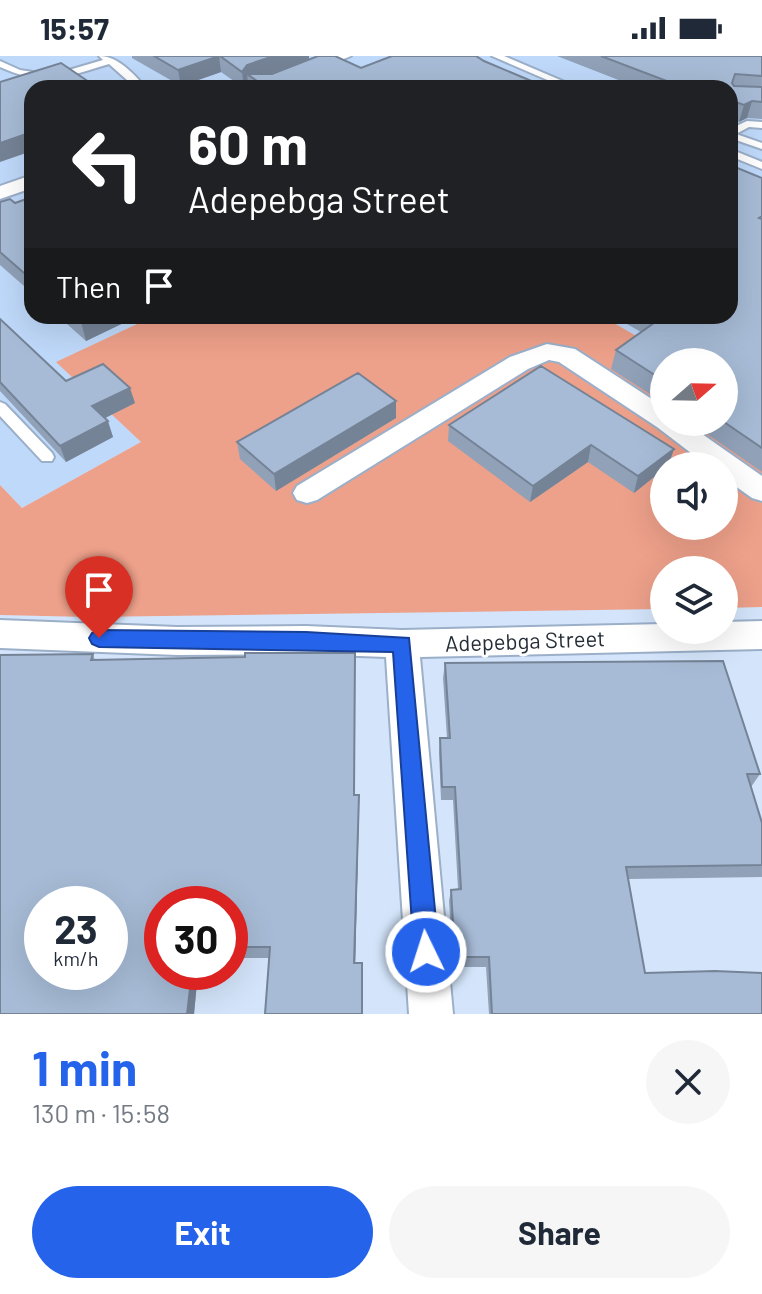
<!DOCTYPE html>
<html lang="en">
<head>
<meta charset="utf-8">
<style>
  body { margin:0; font-family:Barlow,sans-serif; background:#f6f6f7; color:#1f2937; height:100vh; display:flex; flex-direction:column; font-size:30px; white-space:nowrap }
  * { box-sizing:border-box; margin:0 }
  p { font-size:26px; color:#747a83 }
  .icon { flex:none; width:44px; height:44px; fill:none; stroke:currentColor; stroke-width:2; stroke-linecap:round; stroke-linejoin:round }
  .map { position:relative; height:958px; overflow:hidden }
  .panel { display:flex; flex-direction:column; background:#fff; flex:1 }
  .panel>* { flex:none }
  .top-card { position:absolute; left:24px; top:24px; width:714px; height:244px; border-radius:24px; box-shadow:0 8px 32px #0002; background:#202124; color:#fff; overflow:hidden }
  .needle { width:52px; rotate:70deg }
  .buttons { position:absolute; left:650px; top:292px; display:grid; gap:16px }
  .buttons a { display:grid; place-items:center; width:88px; height:88px; border-radius:50%; background:#fff; box-shadow:0 8px 32px #0002; font-size:40px }
  .speed { position:absolute; left:24px; top:830px; display:flex; gap:16px; font-size:40px; font-weight:700; text-align:center }
  .speed>* { display:grid; place-content:center; width:104px; height:104px; border-radius:50%; background:#fff; box-shadow:0 8px 32px #0002; line-height:1 }
  .speed small { font-size:20px; font-weight:400 }
  .speed .limit { border:12px solid #d22; background:#fff; color:#111 }
  .pin { position:absolute; display:grid; place-items:center; width:68px; height:68px; color:#fff; margin:-82px -34px; border-radius:50% 50% 50% 0; rotate:-45deg; box-shadow:0 0 8px #0007 }
  .pin .icon { rotate:45deg }
  .me { position:absolute; width:88px; margin:-44px; rotate:356deg; stroke-linejoin:round; filter:drop-shadow(0 0 6px #0008) }
  .turn { display:flex; align-items:center; gap:28px; height:168px; padding:0 32px; font-size:36px }
  .turn .icon { width:104px; height:104px; stroke-width:2.5 }
  .turn b { display:block; font-size:56px; line-height:68px }
  .then { display:flex; align-items:center; height:76px; padding:0 32px; background:#0003; gap:16px; font-size:30px }
  .round { display:grid; place-items:center; flex:none; width:84px; height:84px; border-radius:42px; background:#f6f6f7 }
  .headline { display:flex; align-items:center; justify-content:space-between; height:136px; padding:0 32px }
  h1 { font-size:48px; font-weight:700; line-height:60px; color:#2563eb }
  .primary-button { display:flex; gap:16px; margin-top:auto; padding:16px 32px }
  .primary-button a { flex:1; height:92px; border-radius:48px; background:#2563eb; color:#fff; font-size:32px; font-weight:700; line-height:92px; text-align:center }
  .primary-button a+a { background:#f6f6f7; color:#1f2937 }
  .status { display:flex; justify-content:space-between; align-items:center; height:56px; padding:0 40px; background:#fff; direction:ltr }
  .status svg { height:22px; fill:currentColor }
  .map>svg:first-child { display:block }
  .built { fill:#bfd9fa }
  .green { fill:#eda08a; fill-rule:evenodd }
  .lines { fill:none; stroke-linecap:round; stroke-linejoin:round }
  .lane-casing { stroke:#9bafc9; stroke-width:4 }
  .street-casing { stroke:#9bafc9; stroke-width:4 }
  .lane { fill:#fff; fill-rule:evenodd }
  .street { fill:#fff; fill-rule:evenodd }
  .wall { fill:#90a1b8; fill-rule:evenodd }
  .shaded-wall { fill:#758396 }
  .building { fill:#a7bbd6; stroke:#758396; stroke-width:2; fill-rule:evenodd }
  .route { fill:#2563eb; stroke:#184099; stroke-width:2 }
  .labels { text-anchor:middle; stroke-width:6; stroke-linejoin:round; paint-order:stroke }
  .street-label { font-size:22px; fill:#252d37; stroke:#fff }
</style>
</head>
<body>
<div class="status"><b>15:57</b><svg viewBox="0 0 49 12"><path d="M0 12V9h3v3zM5 12V6h3v6zM10 12V3h3v9zM15 12V0h3v12zM26 1h20v11H26zM47 4h2v5h-2z"/></svg></div>
<div class="map">
<svg width="762" height="958" viewBox="0 0 762 958">
  <rect width="100%" height="100%" fill="#d4e5fb"/>
  <path class="built" d="M0 0H762V356L724 306H681L602 260H730V32H32V260H154L57 306 141 386 22 452 0 429Z"/>
  <path class="green" d="M154 260H602L681 306H664V366H724L762 356V551L724 552V514H664V553L88 561 0 559V429L22 452 141 386 56 306ZM664 410H724V470H664Z"/>
  <g class="lines">
    <defs>
      <path id="lane" d="M99 0C118 0 134 18 146 32H136L109 8C66 21 44 31 0 11V5L20 14 52 19 103 4Z
        M492 0H504L579 32H566Z
        M747 65 762 66V72L749 71 736 78 762 87V93L730 82V73Z
        M730 93 762 106V113L730 100Z
        M0 346 5 348 52 397 54 401 52 405H42L0 360Z"/>
      <path id="street" d="M328 0H351L272 32H247L250 28Z
        M32 119V132L0 143V130Z
        M547 288 575 293 664 351V366H685L762 420V445L752 442 724 422V410H708L657 371 559 306 549 304 528 313 317 444 307 447 297 444 293 437 297 430 510 301Z
        M0 564 177 571 306 570 402 574 664 568V574H724V566L762 565V593L420 601 453 958H409L386 601 306 598 177 599 0 592Z"/>
    </defs>
    <use href="#lane" class="lane-casing"/>
    <use href="#street" class="street-casing"/>
    <use href="#lane" class="lane"/>
    <use href="#street" class="street"/>
  </g>
  <path class="wall" d="M132 0H309V3L361 12 484 5 548 32H249L248 27 244 32 221 16 181 30 132 2Z
    M557 0H762V63L747 62 739 66 730 62V32H639Z
    M762 122V416L690 366H724L664 306V347L611 313 616 294 641 276 613 260H730Z
    M32 141V237L0 209V146L15 147Z
    M58 260H138L86 285Z
    M0 263 66 325 135 347 105 362 113 381 66 406 0 335Z
    M396 362 276 435 240 403 237 386Z
    M449 369 674 393 668 410H664V413L634 437 588 406 530 446 448 385Z
    M245 597H355V739H359V752L355 907H362V958H265L269 902H230V848H162V916H198L194 958H0V599L93 598 95 604 245 601ZM42 848H110V916H42Z
    M445 607 760 718 751 731 762 767V821L628 823 645 917 762 958H489L486 911H453L449 845 451 834 458 833 453 744H441L439 696 440 682H447L443 622Z"/>
  <path class="shaded-wall" d="M219 0 221 16 181 30 178 14Z
    M274 0H309V4L254 23 247 18 248 27 244 32 242 16 247 9Z
    M752 45 747 62 739 66 744 49Z
    M32 76V95L0 106V87Z
    M93 260H138L86 285 81 266Z
    M130 332 135 347 97 366 92 350Z
    M396 345V362L276 435 274 418Z
    M108 365 113 381 66 406 60 390Z
    M591 389 588 406 530 446 533 430Z
    M674 393 668 410H664V413L634 437 638 420Z
    M359 739V752L355 917 354 907Z
    M192 916H198L194 958H187Z"/>
  <path class="building" d="M154 0H219L178 14Z
    M220 0H274L247 9 242 16Z
    M318 0H335L361 12 392 0H476L484 5 548 32H267L247 18H272Z
    M601 0H762V20L735 18 732 27 734 30 762 31V46L752 45 744 49 730 44V32H685Z
    M61 7 95 30 91 32H32V76L0 87V26Z
    M730 109 762 122V160L759 162 762 163V392L724 366V306H664V325L616 294 658 264 651 260H730Z
    M32 141V224L0 196V146L10 143 15 147Z
    M74 260H93L81 266Z
    M0 263 66 325 103 308 130 332 92 350 108 365 60 390 0 326Z
    M541 310 674 393 638 420 591 389 533 430 449 369Z
    M358 317 396 345 274 418 237 386Z
    M245 597H355L354 739H359L354 907H362V958H265L270 891H230V848H162V916H192L187 958H0V599L93 598 91 604 245 601ZM42 848H110V916H42Z
    M723 605 760 718H747L762 767V809L626 811 645 917 715 915 762 917V958H492L489 901H455L451 834 461 833 455 731H442L440 682H450L445 607Z"/>
  <path class="route" d="M99 574 306 576 409 582 439 896 435 905 426 909 417 905 414 896 393 596 99 591 92 588 89 582 92 577Z"/>
  <g class="labels">
    <g class="street-label">
      <text transform="translate(525 585) rotate(-2)" y="8">Adepebga Street</text>
    </g>
  </g>
</svg>
<div class="buttons">
<a><svg class="needle" viewBox="-14 -14 28 28"><path d="M0-13l5 13h-10z" fill="#e53935"/><path d="M0 13l5-13h-10z" fill="#747a83"/></svg></a>
<a><svg class="icon" aria-label="sound" viewBox="0 0 24 24"><path d="M4 9h4l5-4v14l-5-4H4zM17 9q2 3 0 6"/></svg></a>
<a><svg class="icon" aria-label="layers" viewBox="0 0 24 24"><path d="M12 4l9 5-9 5-9-5zM3 14l9 5 9-5"/></svg></a>
</div>
<div class="speed"><div>23<small>km/h</small></div><div class="limit">30</div></div>
<div class="pin" style="left:99px;top:582px;background:#d93025"><svg class="icon" aria-label="arrive" viewBox="0 0 24 24"><path d="M6 21V4h12l-3 4 3 4H6"/></svg></div>
<svg class="me" style="left:426px;top:896px" viewBox="-20 -20 40 40"><circle r="17" fill="#2563eb" stroke="#fff" stroke-width="3"/><path d="M0-11L8 9 0 5-8 9z" fill="#fff"/></svg>
<div class="top-card">
<div class="turn"><svg class="icon" aria-label="left" viewBox="0 0 24 24"><path d="M17 20v-9H6M10 6l-5 5 5 5"/></svg><div><b>60 m</b>Adepebga Street</div></div>
<div class="then">Then<svg class="icon" aria-label="arrive" viewBox="0 0 24 24"><path d="M6 21V4h12l-3 4 3 4H6"/></svg></div>
</div>
</div>
<section class="panel">
<div class="headline"><div><h1>1 min</h1><p>130 m · 15:58</p></div><a class="round"><svg class="icon" aria-label="close" viewBox="0 0 24 24"><path d="M6 6l12 12M18 6L6 18"/></svg></a></div>
<div class="primary-button"><a>Exit</a><a>Share</a></div>
</section>
</body>
</html>
